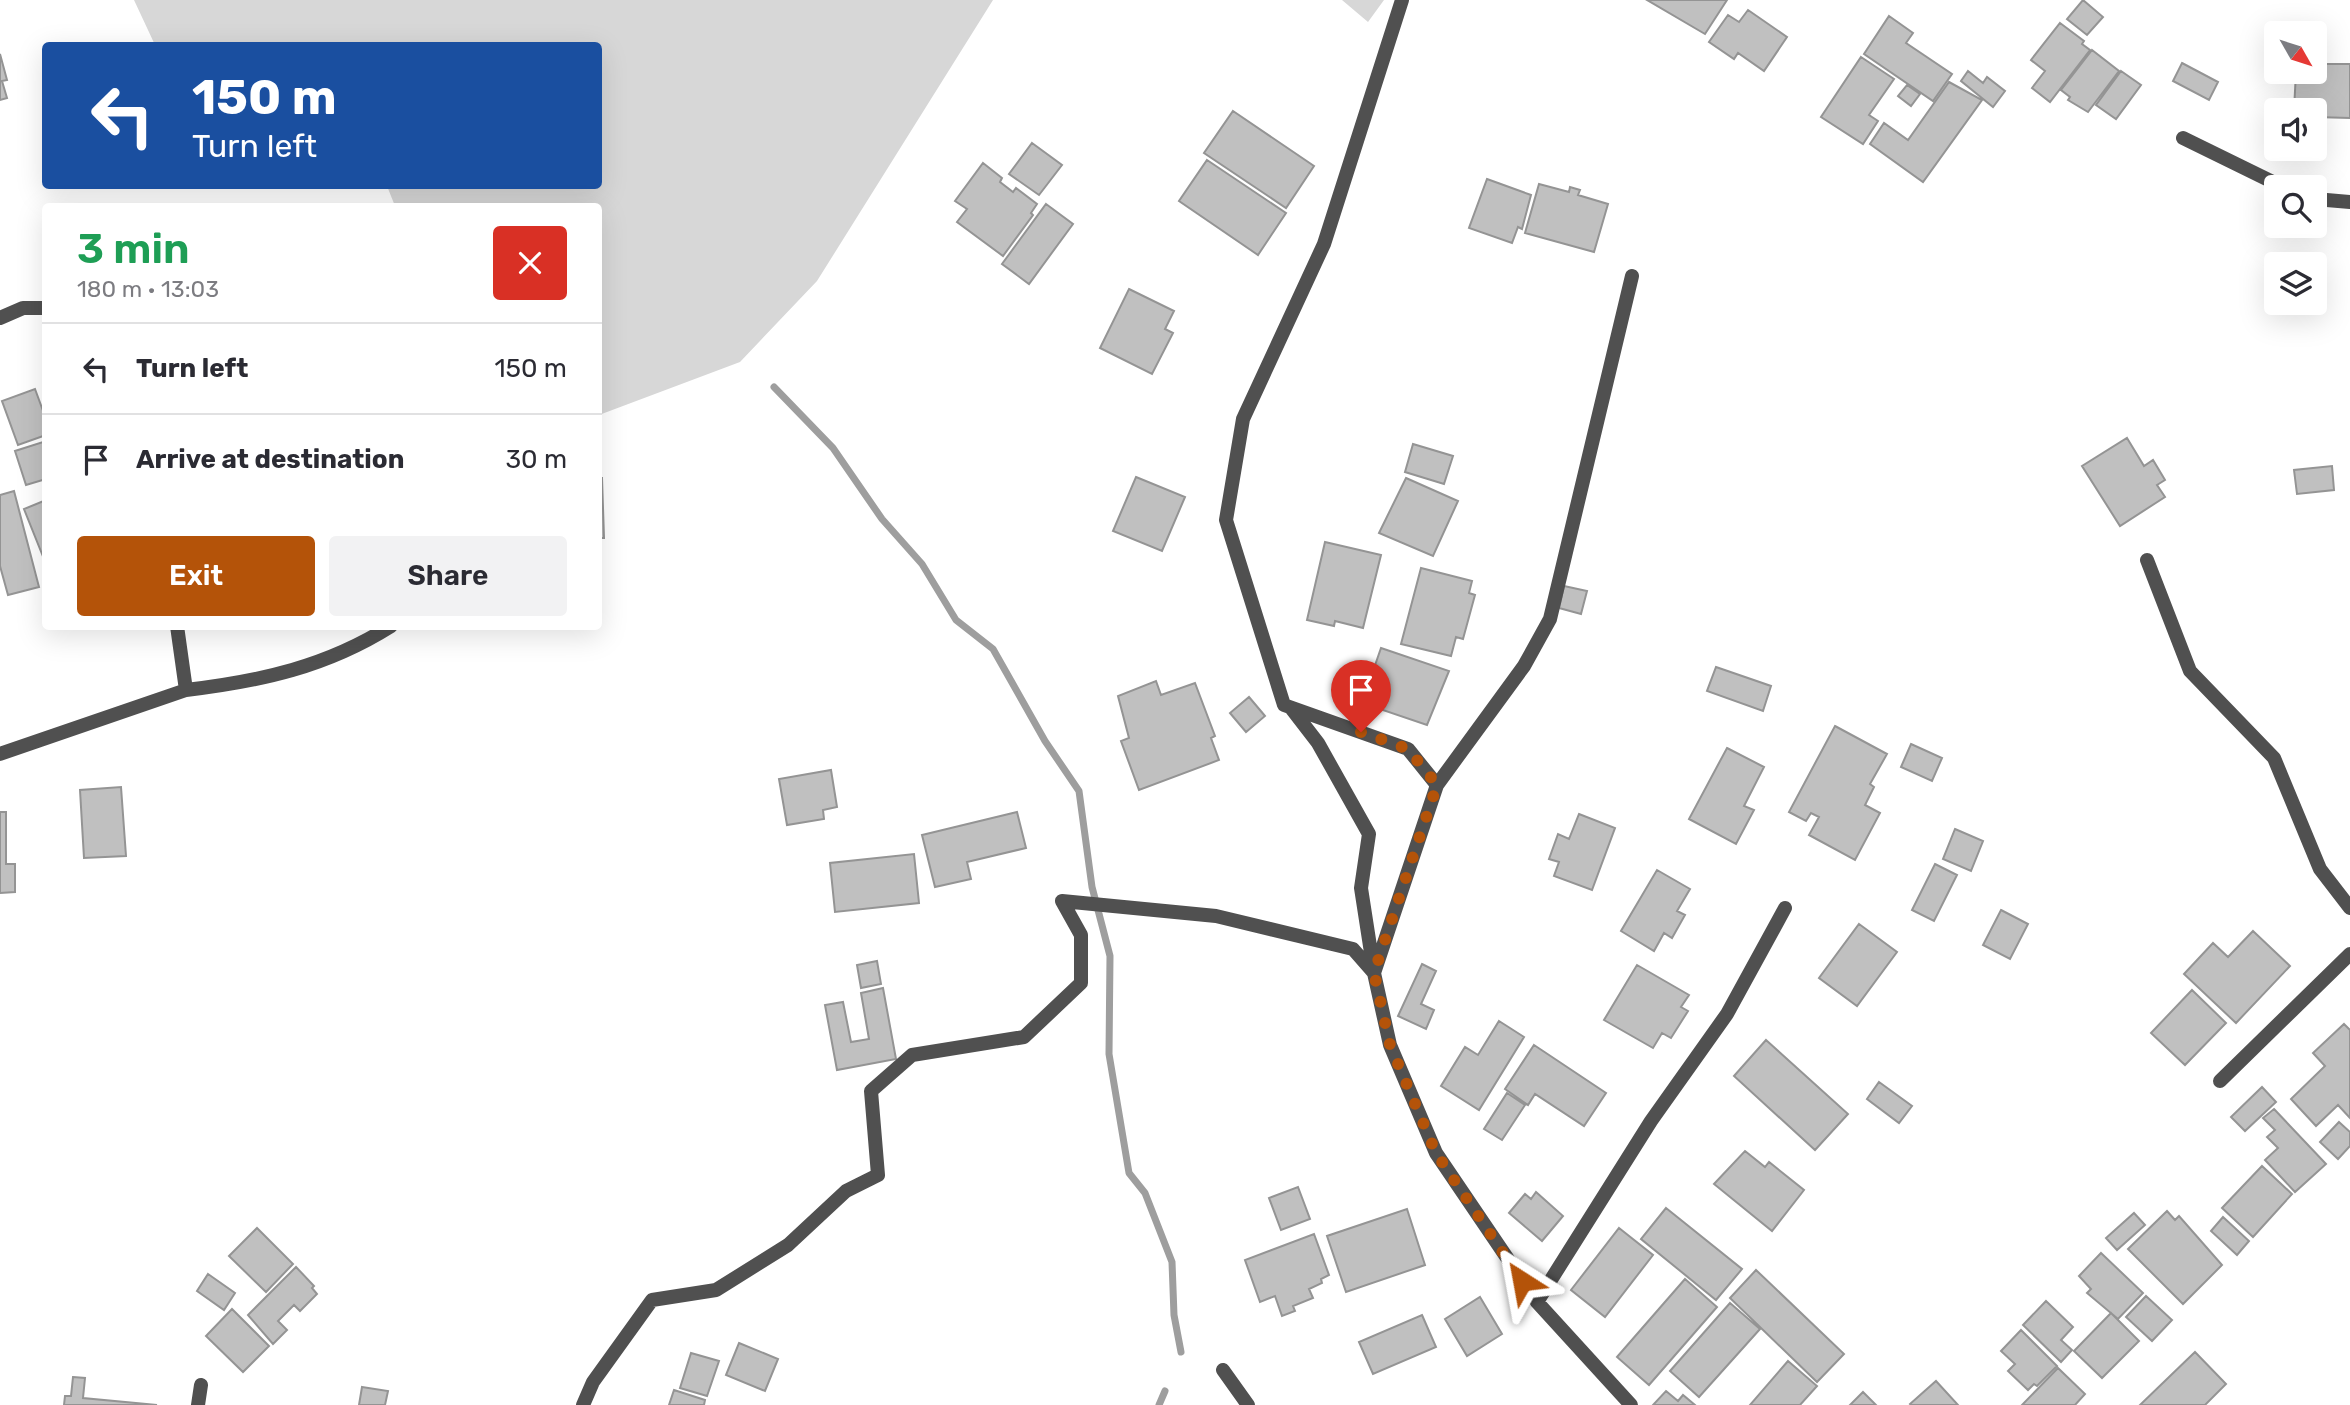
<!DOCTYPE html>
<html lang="en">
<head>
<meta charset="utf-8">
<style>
  body { margin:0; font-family:Rubik,sans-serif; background:#f2f2f3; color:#2b2b33; height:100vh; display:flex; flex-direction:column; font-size:26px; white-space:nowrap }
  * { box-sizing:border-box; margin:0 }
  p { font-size:23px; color:#7c7c81 }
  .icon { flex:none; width:38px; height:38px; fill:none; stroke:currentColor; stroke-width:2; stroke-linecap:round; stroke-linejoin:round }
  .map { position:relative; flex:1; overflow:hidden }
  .drawer { position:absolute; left:42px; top:203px; width:560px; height:427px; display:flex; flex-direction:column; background:#fff; border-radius:7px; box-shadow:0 7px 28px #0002 }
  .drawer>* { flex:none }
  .top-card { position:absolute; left:42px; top:42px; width:560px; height:147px; border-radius:7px; box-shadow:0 7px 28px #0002; background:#1a4fa0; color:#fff; overflow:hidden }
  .needle { width:46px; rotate:129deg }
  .tools { position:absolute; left:2264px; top:21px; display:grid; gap:14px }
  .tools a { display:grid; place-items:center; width:63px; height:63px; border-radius:7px; background:#fff; box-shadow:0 7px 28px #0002; font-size:35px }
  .pin { position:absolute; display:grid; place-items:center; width:60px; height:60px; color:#fff; margin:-72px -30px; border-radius:50% 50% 50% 0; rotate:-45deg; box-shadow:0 0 7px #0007 }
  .pin .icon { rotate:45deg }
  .me { position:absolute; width:77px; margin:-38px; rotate:326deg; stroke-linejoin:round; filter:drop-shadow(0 0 5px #0008) }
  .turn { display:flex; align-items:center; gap:24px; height:147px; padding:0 35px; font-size:32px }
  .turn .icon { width:91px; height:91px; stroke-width:2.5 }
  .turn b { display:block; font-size:49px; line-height:60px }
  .round { display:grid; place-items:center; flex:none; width:74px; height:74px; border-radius:7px; background:#f2f2f3 }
  .overview { display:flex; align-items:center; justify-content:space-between; height:119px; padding:0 35px }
  h1 { font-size:42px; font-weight:600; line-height:52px; color:#1e9e55 }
  .action { display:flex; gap:14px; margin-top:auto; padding:14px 35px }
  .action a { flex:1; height:80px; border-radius:7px; background:#b45309; color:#fff; font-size:28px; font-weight:600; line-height:80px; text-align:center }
  .action a+a { background:#f2f2f3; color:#2b2b33 }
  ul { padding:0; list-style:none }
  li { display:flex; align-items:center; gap:21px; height:91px; padding:0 35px; border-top:2px solid #e1e1e2 }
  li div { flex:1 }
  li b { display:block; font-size:26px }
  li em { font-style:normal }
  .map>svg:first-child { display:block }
  .green { fill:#d7d7d7 }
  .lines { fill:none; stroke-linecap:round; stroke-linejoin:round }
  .stream { stroke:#9e9e9e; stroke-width:7 }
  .building { fill:#c0c0c0; stroke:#949494; stroke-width:2 }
  .street { stroke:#505050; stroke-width:14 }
  .route { stroke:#b45309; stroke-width:12; stroke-dasharray:0 21.6 }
</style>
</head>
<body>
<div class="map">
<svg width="2350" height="1405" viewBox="0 0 2350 1405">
  <rect width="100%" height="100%" fill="#fff"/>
  <path class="green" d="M134 0H993L817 281 740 362 599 415 598 206H395L387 186H598V46L155 45Z
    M1342 0H1384L1368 22Z"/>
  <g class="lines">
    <path class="stream" d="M774 387 833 448 882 519 922 564 956 620 993 649 1045 741 1079 791 1092 887 1110 956 1109 1054 1129 1173 1145 1193 1172 1262 1174 1315 1181 1352
      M1159 1405 1165 1391"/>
  </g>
  <path class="building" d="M1647 0H1727L1705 34Z
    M2083 0 2103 17 2087 35 2067 19Z
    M1748 10 1787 37 1764 71 1738 53 1734 59 1709 42 1728 15 1739 22Z
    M1889 16 1913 33 1906 43 1952 74 1933 101 1864 54Z
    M2060 23 2084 41 2082 44 2090 50 2050 102 2032 88 2045 71 2031 60Z
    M2092 50 2119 71 2088 112 2068 100 2070 97 2061 90Z
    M0 54 7 80 2 81 7 98 0 100Z
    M1861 57 1894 79 1869 115 1878 121 1863 144 1821 117Z
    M2182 63 2218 82 2209 100 2173 81Z
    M2315 64H2350V118L2315 117V110H2294L2296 72H2315Z
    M1968 71 1983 83 1987 77 2005 91 1993 107 1961 81Z
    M2121 71 2141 85 2116 119 2096 105Z
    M1949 82 1982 100 1923 182 1870 144 1884 123 1908 140Z
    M1907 85 1920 94 1911 106 1898 96Z
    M1233 111 1314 166 1286 208 1204 153Z
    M1032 143 1062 165 1039 195 1009 174Z
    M1207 160 1286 213 1258 255 1179 201Z
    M983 163 1002 178 1000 182 1013 192 1016 188 1037 204 1031 213 1033 215 1003 256 957 222 967 209 955 201Z
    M1487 179 1531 195 1522 229 1518 227 1512 243 1469 228Z
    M1539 184 1569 192 1570 187 1580 190 1578 195 1608 204 1594 252 1525 233Z
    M1046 204 1073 224 1029 284 1002 264Z
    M1129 289 1174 311 1165 329 1173 333 1152 374 1100 348Z
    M35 389 46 419V435L18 445 2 401Z
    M2127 438 2144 466 2153 460 2165 480 2157 485 2165 497 2120 526 2082 466Z
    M46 441V479L26 485 15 451Z
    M1413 444 1453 456 1444 484 1405 472Z
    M2332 466 2334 490 2297 494 2294 470Z
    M1136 477 1185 497 1162 551 1113 531Z
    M598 478H602L604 538H598Z
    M1406 478 1458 501 1433 556 1379 533Z
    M14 491 39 587 8 595 0 566V495Z
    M46 500V564L24 509Z
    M1325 542 1381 555 1363 628 1335 621 1334 626 1307 620Z
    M1421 568 1472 581 1469 593 1475 595 1463 639 1456 637 1451 656 1401 644Z
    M1564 586 1587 591 1581 614 1559 608Z
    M1381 648 1449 671 1427 725 1362 703Z
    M1716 667 1771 686 1763 711 1707 691Z
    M1156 681 1161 695 1195 683 1215 736 1211 738 1219 760 1139 790 1121 741 1129 738 1118 696Z
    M1249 697 1265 716 1246 732 1230 713Z
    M1835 726 1887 754 1870 784 1874 787 1865 805 1880 813 1855 860 1809 835 1819 817 1811 813 1806 821 1789 812Z
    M1911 744 1942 758 1932 781 1901 767Z
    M1727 748 1764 767 1744 806 1754 810 1736 844 1689 819Z
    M831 770 837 807 823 810 824 819 787 825 779 779Z
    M121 787 126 856 84 858 80 790Z
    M0 812H6V864H15V892L0 893Z
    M1017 812 1026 848 967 862 971 879 935 887 922 835Z
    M1579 814 1615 828 1592 890 1554 876 1559 862 1549 859 1558 834 1569 839Z
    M1955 829 1983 841 1971 871 1943 859Z
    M914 854 919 903 835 912 830 863Z
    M1935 864 1957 875 1934 921 1912 910Z
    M1657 870 1690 889 1677 911 1685 915 1672 938 1664 933 1654 951 1621 931Z
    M2001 910 2028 924 2010 959 1983 945Z
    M1859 924 1897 952 1857 1006 1819 978Z
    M2253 931 2290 966 2236 1023 2184 974 2213 943 2228 957Z
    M877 961 881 984 861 988 857 965Z
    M1422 964 1436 971 1421 1004 1434 1010 1426 1029 1398 1016Z
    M1637 965 1689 995 1681 1007 1688 1011 1671 1038 1662 1033 1653 1048 1604 1020Z
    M883 988 896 1059 837 1070 825 1005 843 1002 851 1042 869 1039 861 993Z
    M2192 990 2226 1023 2185 1065 2151 1033Z
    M1499 1021 1524 1037 1479 1110 1441 1086 1465 1047 1478 1055Z
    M2344 1024 2350 1030V1118L2338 1105 2316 1126 2291 1099 2325 1066 2313 1053Z
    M1766 1040 1848 1114 1815 1150 1734 1076Z
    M1534 1045 1606 1093 1584 1126 1535 1094 1528 1105 1505 1089Z
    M1879 1082 1912 1106 1899 1123 1867 1099Z
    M2262 1087 2276 1102 2245 1131 2231 1117Z
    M1507 1093 1525 1105 1502 1140 1484 1129Z
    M2274 1109 2326 1164 2295 1192 2265 1160 2278 1148 2267 1137 2275 1130 2263 1118Z
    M2339 1122 2350 1132V1146L2338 1159 2320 1142Z
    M1745 1151 1765 1167 1769 1162 1804 1190 1772 1231 1714 1184Z
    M2262 1166 2292 1194 2253 1237 2222 1208Z
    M1298 1187 1310 1219 1281 1230 1269 1198Z
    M1536 1192 1563 1216 1542 1241 1509 1213 1525 1194 1531 1199Z
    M1666 1208 1742 1269 1716 1300 1641 1239Z
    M1407 1209 1425 1265 1346 1292 1327 1236Z
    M2167 1211 2175 1220 2179 1216 2222 1265 2183 1304 2128 1249Z
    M2134 1213 2145 1225 2117 1250 2106 1238Z
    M2223 1217 2249 1241 2237 1255 2211 1231Z
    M257 1228 293 1264 266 1292 229 1256Z
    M1619 1228 1653 1255 1605 1317 1571 1290Z
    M1314 1234 1329 1275 1321 1279 1322 1283 1309 1289 1313 1298 1293 1306 1295 1311 1282 1316 1275 1296 1260 1302 1245 1260Z
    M2101 1253 2143 1293 2118 1319 2087 1293 2091 1289 2079 1276Z
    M296 1267 314 1286 312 1288 317 1294 300 1311 294 1305 278 1321 287 1330 273 1344 248 1315Z
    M1756 1270 1844 1354 1817 1382 1730 1298Z
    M208 1274 235 1293 224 1310 197 1291Z
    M1685 1279 1717 1307 1649 1385 1617 1357Z
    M2146 1296 2172 1320 2152 1341 2126 1317Z
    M1480 1297 1502 1334 1467 1356 1445 1319Z
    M2046 1301 2073 1327 2061 1340 2072 1350 2061 1362 2023 1325Z
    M1730 1303 1760 1329 1699 1397 1670 1371Z
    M232 1309 269 1346 243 1372 206 1336Z
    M2111 1313 2139 1341 2102 1378 2074 1351Z
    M1422 1315 1436 1347 1373 1374 1359 1342Z
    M2021 1330 2057 1366 2037 1386 2034 1384 2028 1390 2008 1371 2015 1364 2001 1351Z
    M739 1343 778 1359 765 1391 726 1375Z
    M2195 1352 2226 1384 2205 1405H2140Z
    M691 1353 719 1361 707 1396 680 1388Z
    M1788 1361 1817 1386 1800 1405H1750Z
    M2058 1368 2085 1394 2075 1405H2022Z
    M73 1377 85 1378 83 1398 157 1405H64L65 1396H71Z
    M1936 1381 1958 1405H1911L1910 1404Z
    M362 1387 388 1391 385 1405H359Z
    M674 1390 705 1400 704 1405H669Z
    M1666 1391 1678 1401 1683 1395 1695 1405H1653Z
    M1863 1392 1876 1405H1850Z"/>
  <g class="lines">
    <path class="street" d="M1402 0 1324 244 1243 419 1226 520 1284 705 1408 749 1437 785 1374 973 1390 1045 1436 1153 1537 1302 1631 1405
      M2183 138 2283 187
      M2315 199 2350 202
      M0 318 23 308H46
      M2147 560 2190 671 2274 758 2320 869 2350 908
      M186 690C261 681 326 667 391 626
      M1291 708 1318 743 1369 834 1361 888 1374 972
      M0 754 186 690 177 626
      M1437 785 1524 666 1550 619 1632 276
      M1062 901 1216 916 1353 949 1374 973
      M2220 1081 2350 954
      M1537 1302 1651 1121 1727 1014 1785 908
      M1223 1370 1248 1405
      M198 1405 201 1385
      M583 1405 593 1382 652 1300 716 1290 788 1245 846 1191 878 1175 871 1091 912 1055 1024 1037 1081 983V935L1062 901"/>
  </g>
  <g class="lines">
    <path class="route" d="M1361 732 1408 749 1437 785 1374 973 1390 1045 1436 1153 1522 1281"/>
  </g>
</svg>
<div class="tools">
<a><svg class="needle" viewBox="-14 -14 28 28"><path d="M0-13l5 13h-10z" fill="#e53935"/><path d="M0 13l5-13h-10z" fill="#7c7c81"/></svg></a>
<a><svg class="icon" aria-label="sound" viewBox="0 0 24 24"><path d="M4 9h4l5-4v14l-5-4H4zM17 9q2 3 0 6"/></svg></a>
<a><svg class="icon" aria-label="search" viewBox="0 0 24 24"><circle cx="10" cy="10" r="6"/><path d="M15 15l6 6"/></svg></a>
<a><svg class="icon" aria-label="layers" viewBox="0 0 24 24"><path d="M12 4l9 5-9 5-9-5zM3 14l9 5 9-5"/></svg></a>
</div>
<div class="pin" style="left:1361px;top:732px;background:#d93025"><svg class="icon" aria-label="arrive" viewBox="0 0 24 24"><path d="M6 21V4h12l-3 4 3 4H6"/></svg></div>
<svg class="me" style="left:1522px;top:1281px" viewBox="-20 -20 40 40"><path d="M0-17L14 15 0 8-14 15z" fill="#b45309" stroke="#fff" stroke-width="4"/></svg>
<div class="top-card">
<div class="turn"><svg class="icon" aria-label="left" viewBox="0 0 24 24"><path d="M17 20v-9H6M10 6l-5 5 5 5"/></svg><div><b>150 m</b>Turn left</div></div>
</div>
<section class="drawer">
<div class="overview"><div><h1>3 min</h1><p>180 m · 13:03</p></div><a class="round" style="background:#d93025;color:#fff"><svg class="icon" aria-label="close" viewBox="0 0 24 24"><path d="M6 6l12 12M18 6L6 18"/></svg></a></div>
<ul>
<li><svg class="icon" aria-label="left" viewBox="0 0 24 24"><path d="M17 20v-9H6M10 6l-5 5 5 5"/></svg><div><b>Turn left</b></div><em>150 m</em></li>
<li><svg class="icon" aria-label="arrive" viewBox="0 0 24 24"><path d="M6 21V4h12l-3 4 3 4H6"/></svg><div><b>Arrive at destination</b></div><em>30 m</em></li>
</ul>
<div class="action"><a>Exit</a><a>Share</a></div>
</section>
</div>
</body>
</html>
